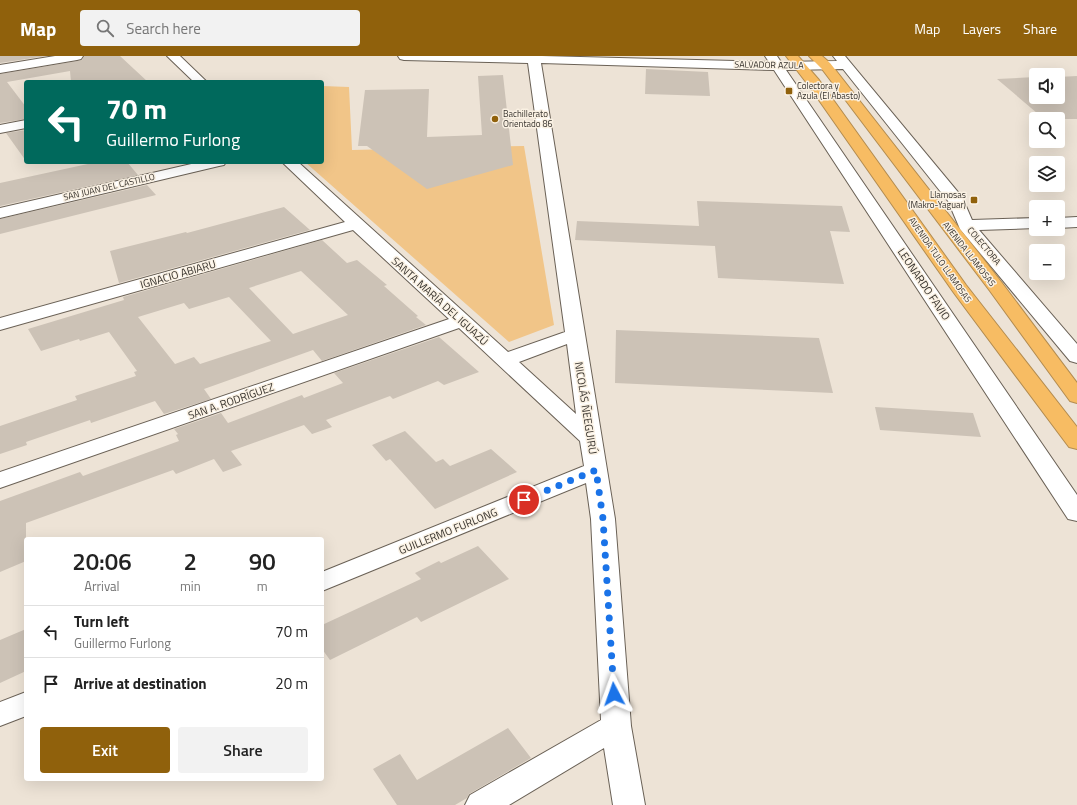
<!DOCTYPE html>
<html lang="en">
<head>
<meta charset="utf-8">
<style>
  body { margin:0; font-family:"Titillium Web",sans-serif; background:#f2f2f2; color:#222; height:100vh; display:flex; flex-direction:column; font-size:15px; white-space:nowrap }
  * { box-sizing:border-box; margin:0 }
  p { font-size:13px; color:#767676 }
  .icon { flex:none; width:22px; height:22px; fill:none; stroke:currentColor; stroke-width:2; stroke-linecap:round; stroke-linejoin:round }
  .map { position:relative; flex:1; overflow:hidden }
  .sheet { position:absolute; left:24px; top:481px; width:300px; height:244px; display:flex; flex-direction:column; background:#fff; border-radius:4px; box-shadow:0 4px 16px #0002 }
  .sheet>* { flex:none }
  .guide { position:absolute; left:24px; top:24px; width:300px; height:84px; border-radius:4px; box-shadow:0 4px 16px #0002; background:#00695c; color:#fff; overflow:hidden }
  .buttons { position:absolute; left:1029px; top:12px; display:grid; gap:8px }
  .buttons a { display:grid; place-items:center; width:36px; height:36px; border-radius:4px; background:#fff; box-shadow:0 4px 16px #0002; font-size:20px }
  .pin { position:absolute; display:grid; place-items:center; width:34px; height:34px; color:#fff; margin:-17px; border:2px solid #fff; border-radius:50%; box-shadow:0 1px 4px #0007 }
  .me { position:absolute; width:44px; margin:-22px; rotate:356deg; stroke-linejoin:round; filter:drop-shadow(0 0 3px #0008) }
  .turn { display:flex; align-items:center; gap:14px; height:84px; padding:0 16px; font-size:18px }
  .turn .icon { width:52px; height:52px; stroke-width:2.5 }
  .turn b { display:block; font-size:28px; line-height:34px }
  .eta { display:flex; justify-content:space-evenly; align-items:center; height:68px; text-align:center }
  .eta b { font-size:24px; font-weight:600; line-height:28px }
  .cta { display:flex; gap:8px; margin-top:auto; padding:8px 16px }
  .cta a { flex:1; height:46px; border-radius:4px; background:#90610c; color:#fff; font-size:16px; font-weight:600; line-height:46px; text-align:center }
  .cta a+a { background:#f2f2f2; color:#222 }
  ul { padding:0; list-style:none }
  li { display:flex; align-items:center; gap:12px; height:52px; padding:0 16px; border-top:1px solid #e0e0e0 }
  li div { flex:1 }
  li b { display:block; font-size:15px }
  li em { font-style:normal }
  header { display:flex; align-items:center; gap:24px; box-sizing:border-box; height:56px; padding:0 20px; background:#90610c; color:#fff }
  header strong { font-size:19px }
  nav { display:flex; gap:22px; margin-inline-start:auto; font-size:14px }
  .search { width:280px; height:36px; background:#f2f2f2; display:flex; align-items:center; gap:10px; box-sizing:border-box; padding:0 14px; border-radius:4px; color:#767676; font-size:15px }
  .map>svg:first-child { display:block }
  .green { fill:#f1c588 }
  .building { fill:#ccc2b6; fill-rule:evenodd }
  .lines { fill:none; stroke-linecap:round; stroke-linejoin:round }
  .street-casing { stroke:#6a6156; stroke-width:2 }
  .highway-casing { stroke:#b38c50; stroke-width:2 }
  .street { fill:#fff; fill-rule:evenodd }
  .highway { fill:#f7bc63; fill-rule:evenodd }
  .route { stroke:#1a73e8; stroke-width:7; stroke-dasharray:0 12.6 }
  .poi-dot { fill:#90610c; stroke:#faf1e3; stroke-width:1.5 }
  .labels { text-anchor:middle; stroke-width:3; stroke-linejoin:round; paint-order:stroke }
  .far-street-label { font-size:9px; fill:#36322d; stroke:#faf1e3 }
  .far-poi-label { font-size:9px; fill:#36322d; stroke:#faf1e3; text-anchor:start }
  .street-label { font-size:11px; fill:#36322d; stroke:#faf1e3 }
</style>
</head>
<body>
<header>
<strong>Map</strong>
<div class="search"><svg class="icon" aria-label="search" viewBox="0 0 24 24"><circle cx="10" cy="10" r="6"/><path d="M15 15l6 6"/></svg>Search here</div>
<nav><a>Map</a><a>Layers</a><a>Share</a></nav>
</header>
<div class="map">
<svg width="1077" height="749" viewBox="0 0 1077 749">
  <rect width="100%" height="100%" fill="#ede3d6"/>
  <path class="green" d="M322 30 349 31 352 94 524 90 554 269 509 286 305 106H322Z"/>
  <path class="building" d="M0 0H46L0 7Z
    M84 0H120L148 26H71L70 15 7 26 26 51V63L0 67V18L77 5 82 4Z
    M646 13 708 16 710 40 645 38Z
    M503 19 513 109 427 133 367 90H358L365 34 429 33 427 81 482 79 478 20Z
    M1077 20V63H1044L997 23 1036 21V41H1058V21Z
    M26 74V105L6 77Z
    M97 106H127L138 119 0 150V127Z
    M147 129 156 139 0 178V163Z
    M697 145 842 150 850 176 830 175 844 228 718 222 715 190 575 184 577 165 699 170Z
    M284 151 310 174 119 227 110 195 186 176 187 177Z
    M322 184 347 207 357 204 387 229 384 230 418 260 416 261 426 269 322 305 313 294 204 333 211 343 164 358 155 345 91 367 90 364 26 386 27 389 0 398V370L77 344 75 340 136 320 134 316 137 315 109 276 80 285 79 283 41 295 28 273 124 244 123 241ZM301 215 348 259 293 278 249 232ZM229 241 271 285 200 308 194 301 175 308 138 261 184 247 189 253Z
    M616 274 819 282 833 337 615 327Z
    M439 281 479 316 444 329 438 325 393 343 390 340 326 364 332 371 312 378 304 369 231 395 242 409 223 416 214 403 176 418 173 414 26 467V505L0 516V445L80 416 83 420 179 385 176 379 178 378 174 373 221 357 228 367 302 339 304 342 343 327 334 317Z
    M875 351 973 357 981 381 880 374Z
    M405 375 436 406 443 403 450 410 491 393 517 416 435 453 390 403 386 405 372 389Z
    M478 490 509 523 421 566 417 561 330 604 322 593V569L421 523 415 517 439 505 441 507Z
    M26 573V615L0 627V584Z
    M508 672 531 702 469 738 467 742 455 749H397L373 713 400 698 417 724Z"/>
  <g class="lines">
    <defs>
      <path id="street" d="M55 0H83L81 3 77 4 0 17V9Z
        M167 0H180L207 26H194Z
        M398 0H542L769 6 765 0H777L781 6 837 5 833 0H845L962 141 972 164 1036 162V172L979 174 1077 288V307L1070 305 960 173 948 145 843 13 786 14 1077 439V465L1068 463 774 14 541 7 615 463 631 670 645 749H613L604 692 509 749H465L470 739 601 664 591 463 586 427 322 535V516L584 410 580 385 459 272 0 432V416L449 263 353 174 0 274V262L345 166 282 106H298L508 296 565 276 528 7 404 4 400 3ZM567 288 576 358 519 306Z
        M26 64V72L0 77V69Z
        M200 106H226L224 109 219 110 0 162V152Z
        M1077 161V171L1058 172V162Z
        M26 636V660L0 670V646Z"/>
      <path id="highway" d="M786 0H798L819 24 966 229 1077 371V393L1069 391 954 237 809 30Z
        M809 0H822L830 7 1002 227 1077 327V347L1070 345 990 235 822 13Z"/>
    </defs>
    <use href="#street" class="street-casing"/>
    <use href="#highway" class="highway-casing"/>
    <use href="#street" class="street"/>
    <use href="#highway" class="highway"/>
  </g>
  <g class="lines">
    <path class="route" d="M524 444 596 414 603 463 614 638"/>
  </g>
  <g class="poi-dot">
    <rect x="785" y="31" width="8" height="8" rx="2"/>
    <circle cx="495" cy="63" r="4"/>
    <rect x="970" y="140" width="8" height="8" rx="2"/>
  </g>
  <g class="labels">
    <g class="far-street-label">
      <text transform="translate(769 9) rotate(1)" y="3">SALVADOR AZULA</text>
      <text transform="translate(109 131) rotate(-13)" y="3">SAN JUAN DEL CASTILLO</text>
      <text transform="translate(984 190) rotate(50)" y="3">COLECTORA</text>
      <text transform="translate(969 198) rotate(52)" y="3">AVENIDA LLAMOSAS</text>
      <text transform="translate(940 204) rotate(55)" y="3">AVENIDA TULO LLAMOSAS</text>
    </g>
    <g class="far-poi-label">
      <text x="797" y="33">Colectora y<tspan x="797" dy="10">Azula (El Abasto)</tspan></text>
      <text x="503" y="61">Bachillerato<tspan x="503" dy="10">Orientado 86</tspan></text>
      <text x="966" y="142" text-anchor="end">Llamosas<tspan x="966" dy="10">(Makro-Yaguar)</tspan></text>
    </g>
    <g class="street-label">
      <text transform="translate(178 218) rotate(-16)" y="4">IGNACIO ABIARU</text>
      <text transform="translate(924 228) rotate(56)" y="4">LEONARDO FAVIO</text>
      <text transform="translate(440 245) rotate(42)" y="4">SANTA MARÍA DEL IGUAZÚ</text>
      <text transform="translate(231 345) rotate(-19)" y="4">SAN A. RODRÍGUEZ</text>
      <text transform="translate(586 352) rotate(81)" y="4">NICOLÁS ÑEEGUIRÚ</text>
      <text transform="translate(448 475) rotate(-22)" y="4">GUILLERMO FURLONG</text>
    </g>
  </g>
</svg>
<div class="buttons">
<a><svg class="icon" aria-label="sound" viewBox="0 0 24 24"><path d="M4 9h4l5-4v14l-5-4H4zM17 9q2 3 0 6"/></svg></a>
<a><svg class="icon" aria-label="search" viewBox="0 0 24 24"><circle cx="10" cy="10" r="6"/><path d="M15 15l6 6"/></svg></a>
<a><svg class="icon" aria-label="layers" viewBox="0 0 24 24"><path d="M12 4l9 5-9 5-9-5zM3 14l9 5 9-5"/></svg></a>
<a>+</a>
<a>−</a>
</div>
<div class="pin" style="left:524px;top:444px;background:#d93025"><svg class="icon" aria-label="arrive" viewBox="0 0 24 24"><path d="M6 21V4h12l-3 4 3 4H6"/></svg></div>
<svg class="me" style="left:614px;top:638px" viewBox="-20 -20 40 40"><path d="M0-17L14 15 0 8-14 15z" fill="#1a73e8" stroke="#fff" stroke-width="4"/></svg>
<div class="guide">
<div class="turn"><svg class="icon" aria-label="left" viewBox="0 0 24 24"><path d="M17 20v-9H6M10 6l-5 5 5 5"/></svg><div><b>70 m</b>Guillermo Furlong</div></div>
</div>
<section class="sheet">
<div class="eta">
<div><b>20:06</b><p>Arrival</p></div>
<div><b>2</b><p>min</p></div>
<div><b>90</b><p>m</p></div>
</div>
<ul>
<li><svg class="icon" aria-label="left" viewBox="0 0 24 24"><path d="M17 20v-9H6M10 6l-5 5 5 5"/></svg><div><b>Turn left</b><p>Guillermo Furlong</p></div><em>70 m</em></li>
<li><svg class="icon" aria-label="arrive" viewBox="0 0 24 24"><path d="M6 21V4h12l-3 4 3 4H6"/></svg><div><b>Arrive at destination</b></div><em>20 m</em></li>
</ul>
<div class="cta"><a>Exit</a><a>Share</a></div>
</section>
</div>
</body>
</html>
